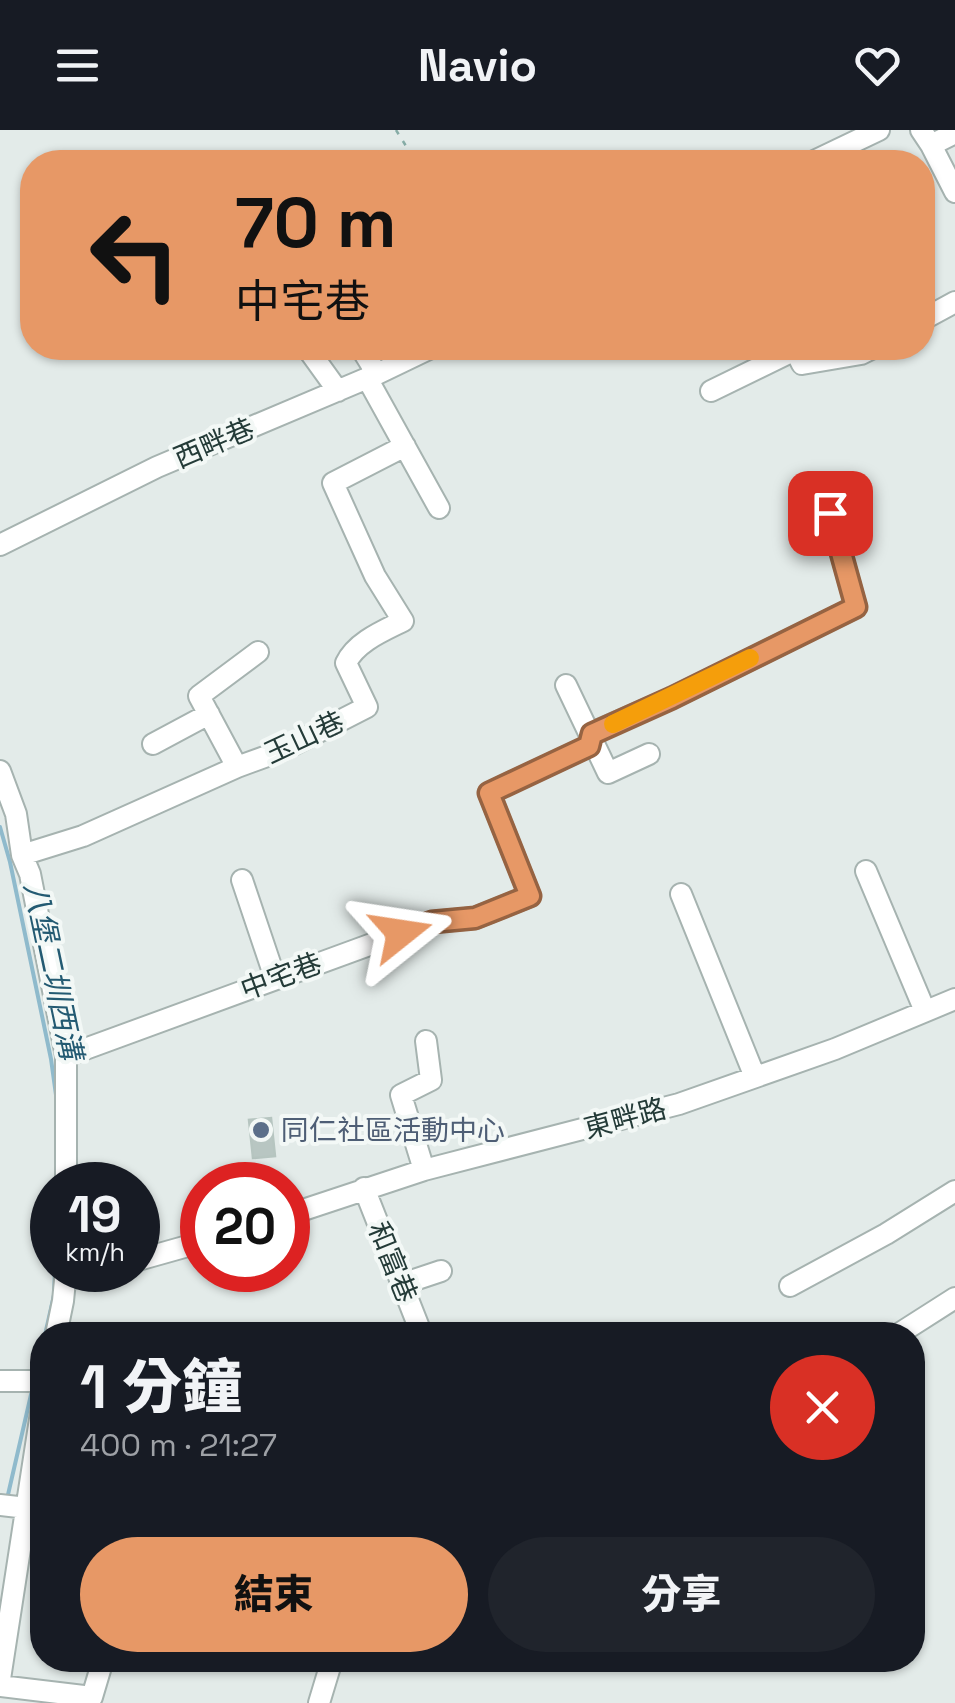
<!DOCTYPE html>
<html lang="zh-TW">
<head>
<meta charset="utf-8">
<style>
  body { margin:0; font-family:"Space Grotesk","Noto Sans TC",sans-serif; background:#20242c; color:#f1f3f6; height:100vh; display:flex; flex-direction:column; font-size:38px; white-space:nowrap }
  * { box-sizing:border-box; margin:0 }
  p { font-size:32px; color:#9ea1a6 }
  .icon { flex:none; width:55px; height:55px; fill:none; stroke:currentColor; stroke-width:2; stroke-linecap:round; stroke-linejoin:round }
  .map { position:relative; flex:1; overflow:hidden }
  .details { position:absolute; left:30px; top:1192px; width:895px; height:350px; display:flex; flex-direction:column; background:#171b24; border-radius:40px; box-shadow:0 2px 8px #0004 }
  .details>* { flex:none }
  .hud { position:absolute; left:20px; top:20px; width:915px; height:210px; border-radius:40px; box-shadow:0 2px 8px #0004; background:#e79866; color:#111; overflow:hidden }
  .speed { position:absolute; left:30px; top:1032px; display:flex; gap:20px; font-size:50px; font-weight:700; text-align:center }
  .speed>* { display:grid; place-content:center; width:130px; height:130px; border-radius:50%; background:#171b24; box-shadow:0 2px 8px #0004; line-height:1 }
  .speed small { font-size:25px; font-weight:400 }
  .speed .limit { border:15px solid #d22; background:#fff; color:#111 }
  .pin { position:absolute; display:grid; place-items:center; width:85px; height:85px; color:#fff; margin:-42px; border-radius:20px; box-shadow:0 5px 15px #0006 }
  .me { position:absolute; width:110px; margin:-55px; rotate:75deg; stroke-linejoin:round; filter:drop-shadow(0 0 8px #0008) }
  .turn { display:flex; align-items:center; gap:35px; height:210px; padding:0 50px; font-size:45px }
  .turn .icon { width:130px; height:130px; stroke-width:2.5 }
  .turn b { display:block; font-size:70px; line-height:85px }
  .round { display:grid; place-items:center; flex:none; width:105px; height:105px; border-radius:52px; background:#20242c }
  .summary { display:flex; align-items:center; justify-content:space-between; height:170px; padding:0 50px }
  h1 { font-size:60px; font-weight:800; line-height:75px }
  .cta { display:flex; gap:20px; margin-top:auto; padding:20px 50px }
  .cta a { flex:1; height:115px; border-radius:60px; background:#e79866; color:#111; font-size:40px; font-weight:800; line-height:115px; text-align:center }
  .cta a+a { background:#20242c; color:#f1f3f6 }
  header { display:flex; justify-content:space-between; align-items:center; height:130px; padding:0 50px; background:#171b24; font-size:45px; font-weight:800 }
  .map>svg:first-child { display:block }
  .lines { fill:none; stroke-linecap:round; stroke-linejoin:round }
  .stream { stroke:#8fbacc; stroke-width:4 }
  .building { fill:#b8c6c2; stroke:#b6c5c0; stroke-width:2.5 }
  .minor-casing { stroke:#a6b3b0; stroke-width:24 }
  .path { stroke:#86aca6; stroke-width:2.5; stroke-dasharray:5 8; stroke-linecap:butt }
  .minor { stroke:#fff; stroke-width:20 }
  .route-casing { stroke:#966342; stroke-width:25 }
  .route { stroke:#e79866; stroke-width:18 }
  .slow { stroke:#f59e0b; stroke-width:18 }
  .service-dot { fill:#5c6f8a; stroke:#f3f8f6; stroke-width:4 }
  .labels { text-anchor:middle; stroke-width:8; stroke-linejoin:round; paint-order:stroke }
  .street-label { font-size:28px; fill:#243b38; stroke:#f3f8f6 }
  .service-label { font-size:28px; fill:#4e5e75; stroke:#f3f8f6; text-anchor:start }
  .water-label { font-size:30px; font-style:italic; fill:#235a72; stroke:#f3f8f6 }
</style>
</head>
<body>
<header><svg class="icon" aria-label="menu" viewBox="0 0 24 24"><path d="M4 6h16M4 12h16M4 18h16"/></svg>Navio<svg class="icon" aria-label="heart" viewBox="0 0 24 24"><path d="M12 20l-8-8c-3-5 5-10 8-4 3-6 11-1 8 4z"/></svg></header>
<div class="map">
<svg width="955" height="1573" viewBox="0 0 955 1573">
  <rect width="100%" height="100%" fill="#e3ebe9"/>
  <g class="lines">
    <path class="stream" d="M0 697 10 732 51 929 56 965
      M45 1205 54 1165 55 1140
      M36 1242 42 1215
      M7 1369 33 1256"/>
  </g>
  <path class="building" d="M271 988 275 1026 253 1028 249 990Z"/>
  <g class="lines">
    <defs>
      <path id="minor" d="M921 0 931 15 955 62
        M931 15 955 3
        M812 32 879 0
        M922 190 955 172
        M307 218 338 261
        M361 218 377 244
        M795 220 802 234 861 224 873 218
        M367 248 439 378
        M711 261 795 220 794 218
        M0 415 157 337 377 244 431 218
        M566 555 608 643 649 624
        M153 614 209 584
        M237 637 199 566 258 522
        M0 641 16 684 22 725 30 744 66 926V1055
        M22 725 83 706 237 637 281 621 367 577 346 533C356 512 383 501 403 491L375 446 333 353 405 316
        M866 741 925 881
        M242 750 275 848
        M681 764 755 947
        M66 926 432 792 475 788 530 766 489 663 589 616 592 603 672 568 856 477 830 383
        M424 1040 401 965 431 950 426 911
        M364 1058 422 1205
        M288 1085 424 1040 679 974 835 919 955 869
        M138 1130 202 1112
        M66 1150 101 1140
        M402 1154 441 1141
        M790 1156 886 1104 955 1061
        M56 1205 63 1171 66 1140
        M897 1205 955 1168
        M0 1251H42
        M0 1375 27 1378
        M0 1549 42 1276
        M0 1556 92 1567 103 1530
        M319 1573 332 1530"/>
    </defs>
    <use href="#minor" class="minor-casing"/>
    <path class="path" d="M396 0 416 32"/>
    <use href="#minor" class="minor"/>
  </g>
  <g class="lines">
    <defs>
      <path id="route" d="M401 803 432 792 475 788 530 766 489 663 589 616 592 604 672 568 856 477 830 383"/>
    </defs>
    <use href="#route" class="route-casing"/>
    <use href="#route" class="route"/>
    <path class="slow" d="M613 594 750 528"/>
  </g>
  <circle class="service-dot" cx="261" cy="1000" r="10"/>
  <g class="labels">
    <g class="street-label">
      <text transform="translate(214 313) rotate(-23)" y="10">西畔巷</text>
      <text transform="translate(304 607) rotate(-25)" y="10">玉山巷</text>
      <text transform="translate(281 846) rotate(-20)" y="10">中宅巷</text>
      <text transform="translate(625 988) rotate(-15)" y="10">東畔路</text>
      <text transform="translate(393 1132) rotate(68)" y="10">和富巷</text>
    </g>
    <g class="service-label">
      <text x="281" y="1010">同仁社區活動中心</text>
    </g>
    <g class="water-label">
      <text transform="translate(53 841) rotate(78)" y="10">八堡二圳西溝</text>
    </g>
  </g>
</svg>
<div class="speed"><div>19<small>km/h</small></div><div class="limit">20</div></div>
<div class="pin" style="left:830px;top:383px;background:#d93025"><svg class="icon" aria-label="arrive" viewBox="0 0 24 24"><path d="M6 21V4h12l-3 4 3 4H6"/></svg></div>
<svg class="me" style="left:401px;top:803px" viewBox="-20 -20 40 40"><path d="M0-17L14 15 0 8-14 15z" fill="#e79866" stroke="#fff" stroke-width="4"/></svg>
<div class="hud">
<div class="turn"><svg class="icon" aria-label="left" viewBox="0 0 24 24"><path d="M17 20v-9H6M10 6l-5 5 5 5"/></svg><div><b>70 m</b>中宅巷</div></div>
</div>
<section class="details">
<div class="summary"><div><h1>1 分鐘</h1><p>400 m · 21:27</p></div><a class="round" style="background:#d93025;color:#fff"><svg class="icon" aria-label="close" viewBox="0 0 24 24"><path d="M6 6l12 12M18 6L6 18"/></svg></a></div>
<div class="cta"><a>結束</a><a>分享</a></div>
</section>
</div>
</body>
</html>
